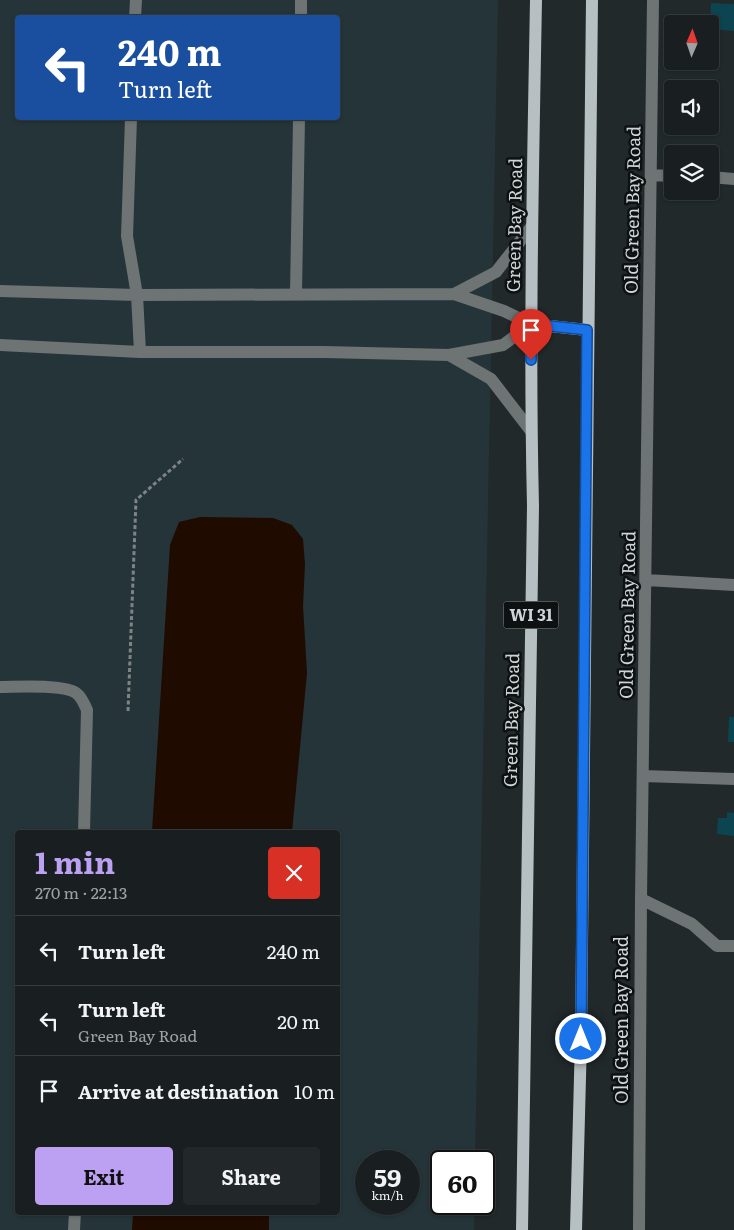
<!DOCTYPE html>
<html lang="en">
<head>
<meta charset="utf-8">
<style>
  body { margin:0; font-family:Literata,serif; background:#222729; color:#f1f3f6; height:100vh; display:flex; flex-direction:column; font-size:19px; white-space:nowrap }
  * { box-sizing:border-box; margin:0 }
  p { font-size:16px; color:#9fa2a5 }
  .icon { flex:none; width:28px; height:28px; fill:none; stroke:currentColor; stroke-width:2; stroke-linecap:round; stroke-linejoin:round }
  .map { position:relative; flex:1; overflow:hidden }
  .side { position:absolute; left:15px; top:830px; width:325px; height:385px; display:flex; flex-direction:column; background:#191f20; border-radius:5px; box-shadow:0 1px 4px #0004,0 0 0 1px #373d3e }
  .side>* { flex:none }
  .banner { position:absolute; left:15px; top:15px; width:325px; height:105px; border-radius:5px; box-shadow:0 1px 4px #0004,0 0 0 1px #373d3e; background:#1a4fa0; color:#fff; overflow:hidden }
  .needle { width:32px; rotate:2deg }
  .controls { position:absolute; left:664px; top:15px; display:grid; gap:10px }
  .controls a { display:grid; place-items:center; width:55px; height:55px; border-radius:5px; background:#191f20; box-shadow:0 1px 4px #0004,0 0 0 1px #373d3e; font-size:25px }
  .speed { position:absolute; left:355px; top:1150px; display:flex; gap:10px; font-size:25px; font-weight:700; text-align:center }
  .speed>* { display:grid; place-content:center; width:65px; height:65px; border-radius:50%; background:#191f20; box-shadow:0 1px 4px #0004,0 0 0 1px #373d3e; line-height:1 }
  .speed small { font-size:12px; font-weight:400 }
  .speed .limit { border:2px solid #111; border-radius:8px; background:#fff; color:#111 }
  .pin { position:absolute; display:grid; place-items:center; width:42px; height:42px; color:#fff; margin:-51px -21px; border-radius:50% 50% 50% 0; rotate:-45deg; box-shadow:0 0 5px #0007 }
  .pin .icon { rotate:45deg }
  .me { position:absolute; width:55px; margin:-28px; rotate:0deg; stroke-linejoin:round; filter:drop-shadow(0 0 4px #0008) }
  .turn { display:flex; align-items:center; gap:18px; height:105px; padding:0 20px; font-size:22px }
  .turn .icon { width:65px; height:65px; stroke-width:2.5 }
  .turn b { display:block; font-size:35px; line-height:42px }
  .round { display:grid; place-items:center; flex:none; width:52px; height:52px; border-radius:5px; background:#222729 }
  .headline { display:flex; align-items:center; justify-content:space-between; height:85px; padding:0 20px }
  h1 { font-size:30px; font-weight:700; line-height:38px; color:#bca0f2 }
  .cta { display:flex; gap:10px; margin-top:auto; padding:10px 20px }
  .cta a { flex:1; height:58px; border-radius:5px; background:#bca0f2; color:#111; font-size:20px; font-weight:700; line-height:58px; text-align:center }
  .cta a+a { background:#222729; color:#f1f3f6 }
  ul { padding:0; list-style:none }
  li { display:flex; align-items:center; gap:15px; height:70px; padding:0 20px; border-top:1px solid #373d3e }
  li div { flex:1 }
  li b { display:block; font-size:19px }
  li em { font-style:normal }
  .map>svg:first-child { display:block }
  .built { fill:#243439; fill-rule:evenodd }
  .water { fill:#1f0b00 }
  .building { fill:#0c4451 }
  .lines { fill:none; stroke-linecap:round; stroke-linejoin:round }
  .path { stroke:#7e8486; stroke-width:3; stroke-dasharray:4 2.5; stroke-linecap:butt }
  .minor { stroke:#6e7374; stroke-width:12 }
  .major { stroke:#b6bfc2; stroke-width:12 }
  .route-casing { stroke:#114b97; stroke-width:12 }
  .route { stroke:#1a73e8; stroke-width:9 }
  .labels { text-anchor:middle; stroke-width:5; stroke-linejoin:round; paint-order:stroke }
  .shield { fill:#0d1112; stroke:#959a9b; stroke-width:1 }
  .shield-label { font-size:16px; font-weight:bold; fill:#cfd4d6 }
  .street-label { font-size:18px; fill:#cfd4d6; stroke:#0d1112 }
</style>
</head>
<body>
<div class="map">
<svg width="734" height="1230" viewBox="0 0 734 1230">
  <rect width="100%" height="100%" fill="#21292b"/>
  <path class="built" d="M0 0H498L475 1161H441V1204H474V1230H0ZM18 18H338V118H18ZM18 832H338V1212H18ZM366 1161H409V1204H366Z"/>
  <path class="water" d="M200 517 273 518 292 525 303 539 305 564 303 606 307 673 292 832H152L170 545 179 522Z
    M133 1213H269V1230H132Z"/>
  <path class="building" d="M711 3 734 4V31L710 29Z
    M729 717H734V742H728Z
    M727 812 734 813V836L717 834 718 818H727Z"/>
  <g class="lines">
    <path class="path" d="M128 711 136 500 183 459"/>
    <path class="minor" d="M135 18 136 0
      M301 18V0
      M131 118 127 236 137 295 140 352
      M651 175 672 176
      M710 177 734 179
      M0 291 137 295 454 294 504 311 531 324 503 345 449 355 324 352H140L0 345
      M296 293 299 118
      M454 294 496 272 532 226
      M449 355 491 379 531 431
      M646 580 734 585
      M0 687C17 687 64 684 76 693 82 697 84 704 87 710L84 832
      M643 776 734 779
      M641 899 692 924 717 946H734
      M74 1230 75 1212
      M639 1230 641 899 653 0"/>
    <path class="major" d="M531 324 587 330
      M522 1230 533 506C529 337 533 169 536 0
      M576 1230 581 1039 592 0"/>
  </g>
  <g class="lines">
    <defs>
      <path id="route" d="M531 360 532 324 587 330 581 1039"/>
    </defs>
    <use href="#route" class="route-casing"/>
    <use href="#route" class="route"/>
  </g>
  <g class="labels">
    <rect class="shield" x="503.5" y="601.5" width="55" height="27" rx="4"/>
    <g class="shield-label">
      <text x="531" y="621">WI 31</text>
    </g>
    <g class="street-label">
      <text transform="translate(633 210) rotate(-89)" y="6">Old Green Bay Road</text>
      <text transform="translate(515 225) rotate(-89)" y="6">Green Bay Road</text>
      <text transform="translate(628 615) rotate(-89)" y="6">Old Green Bay Road</text>
      <text transform="translate(512 720) rotate(-89)" y="6">Green Bay Road</text>
      <text transform="translate(622 1020) rotate(-90)" y="6">Old Green Bay Road</text>
    </g>
  </g>
</svg>
<div class="controls">
<a><svg class="needle" viewBox="-14 -14 28 28"><path d="M0-13l5 13h-10z" fill="#e53935"/><path d="M0 13l5-13h-10z" fill="#9fa2a5"/></svg></a>
<a><svg class="icon" aria-label="sound" viewBox="0 0 24 24"><path d="M4 9h4l5-4v14l-5-4H4zM17 9q2 3 0 6"/></svg></a>
<a><svg class="icon" aria-label="layers" viewBox="0 0 24 24"><path d="M12 4l9 5-9 5-9-5zM3 14l9 5 9-5"/></svg></a>
</div>
<div class="speed"><div>59<small>km/h</small></div><div class="limit">60</div></div>
<div class="pin" style="left:531px;top:360px;background:#d93025"><svg class="icon" aria-label="arrive" viewBox="0 0 24 24"><path d="M6 21V4h12l-3 4 3 4H6"/></svg></div>
<svg class="me" style="left:581px;top:1039px" viewBox="-20 -20 40 40"><circle r="17" fill="#1a73e8" stroke="#fff" stroke-width="3"/><path d="M0-11L8 9 0 5-8 9z" fill="#fff"/></svg>
<div class="banner">
<div class="turn"><svg class="icon" aria-label="left" viewBox="0 0 24 24"><path d="M17 20v-9H6M10 6l-5 5 5 5"/></svg><div><b>240 m</b>Turn left</div></div>
</div>
<section class="side">
<div class="headline"><div><h1>1 min</h1><p>270 m · 22:13</p></div><a class="round" style="background:#d93025;color:#fff"><svg class="icon" aria-label="close" viewBox="0 0 24 24"><path d="M6 6l12 12M18 6L6 18"/></svg></a></div>
<ul>
<li><svg class="icon" aria-label="left" viewBox="0 0 24 24"><path d="M17 20v-9H6M10 6l-5 5 5 5"/></svg><div><b>Turn left</b></div><em>240 m</em></li>
<li><svg class="icon" aria-label="left" viewBox="0 0 24 24"><path d="M17 20v-9H6M10 6l-5 5 5 5"/></svg><div><b>Turn left</b><p>Green Bay Road</p></div><em>20 m</em></li>
<li><svg class="icon" aria-label="arrive" viewBox="0 0 24 24"><path d="M6 21V4h12l-3 4 3 4H6"/></svg><div><b>Arrive at destination</b></div><em>10 m</em></li>
</ul>
<div class="cta"><a>Exit</a><a>Share</a></div>
</section>
</div>
</body>
</html>
